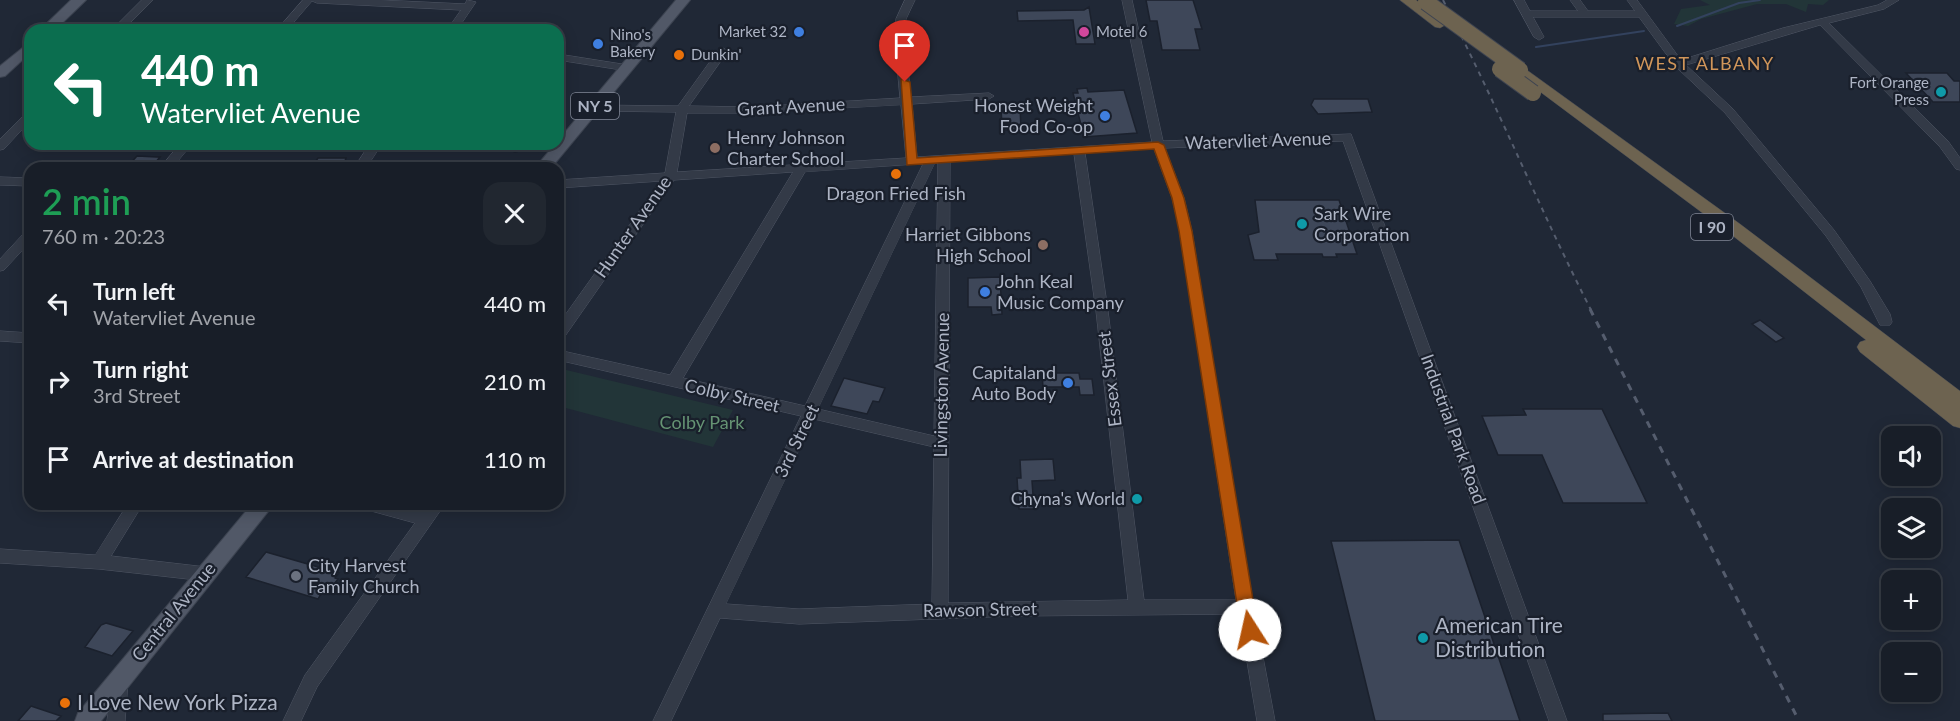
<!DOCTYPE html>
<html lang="en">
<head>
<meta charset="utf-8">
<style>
  body { margin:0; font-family:Lato,sans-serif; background:#212730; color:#f1f3f6; height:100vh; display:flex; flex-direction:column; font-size:22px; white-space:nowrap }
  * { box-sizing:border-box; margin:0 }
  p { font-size:20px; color:#9fa2a8 }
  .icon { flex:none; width:33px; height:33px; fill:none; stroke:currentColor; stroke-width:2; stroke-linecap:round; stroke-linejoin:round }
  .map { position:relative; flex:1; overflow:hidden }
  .side { position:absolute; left:24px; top:162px; width:540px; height:348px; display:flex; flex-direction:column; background:#181e28; border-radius:18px; box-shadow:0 3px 15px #0003,0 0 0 2px #363c45 }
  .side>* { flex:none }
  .hud { position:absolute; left:24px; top:24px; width:540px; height:126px; border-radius:18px; box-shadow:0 3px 15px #0003,0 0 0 2px #363c45; background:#0b6e4f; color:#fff; overflow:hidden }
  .controls { position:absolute; left:1881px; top:426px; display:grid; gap:12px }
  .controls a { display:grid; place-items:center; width:60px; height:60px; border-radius:12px; background:#181e28; box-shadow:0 3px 15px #0003,0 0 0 2px #363c45; font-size:30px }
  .pin { position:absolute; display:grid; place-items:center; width:51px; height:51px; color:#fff; margin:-62px -26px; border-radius:50% 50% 50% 0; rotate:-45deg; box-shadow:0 0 6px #0007 }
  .pin .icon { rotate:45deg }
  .me { position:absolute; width:66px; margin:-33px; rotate:350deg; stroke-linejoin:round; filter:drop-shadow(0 0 4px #0008) }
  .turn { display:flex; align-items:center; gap:21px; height:126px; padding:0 18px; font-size:27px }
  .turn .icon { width:78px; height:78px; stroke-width:2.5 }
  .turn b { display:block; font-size:42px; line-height:51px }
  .round { display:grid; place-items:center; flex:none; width:63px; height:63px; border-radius:18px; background:#212730 }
  .summary { display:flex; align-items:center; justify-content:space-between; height:102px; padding:0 18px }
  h1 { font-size:36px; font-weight:600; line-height:45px; color:#1e9e55 }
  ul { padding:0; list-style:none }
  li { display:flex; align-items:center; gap:18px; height:78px; padding:0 18px }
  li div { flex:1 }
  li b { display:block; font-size:22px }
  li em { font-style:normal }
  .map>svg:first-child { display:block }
  .green { fill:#223538 }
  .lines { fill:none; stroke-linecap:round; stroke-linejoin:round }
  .stream { stroke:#33425e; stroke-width:2 }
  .building { fill:#3e4759; stroke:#1b212d; stroke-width:1.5 }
  .minor-casing { stroke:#505765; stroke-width:1 }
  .major-casing { stroke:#3c4350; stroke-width:2 }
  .highway-casing { stroke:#3e4451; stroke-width:1 }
  .minor { fill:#333a47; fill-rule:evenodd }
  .major { fill:#515867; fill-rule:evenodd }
  .highway { fill:#6d6350; fill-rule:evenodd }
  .rail-far1 { stroke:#555d6e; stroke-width:2; stroke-dasharray:5 5; stroke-linecap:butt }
  .rail { stroke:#555d6e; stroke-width:3; stroke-dasharray:7 7; stroke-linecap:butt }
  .highway-bridge-casing { stroke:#3e4451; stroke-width:18; stroke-linecap:butt }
  .highway-bridge { stroke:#6d6350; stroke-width:16 }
  .route { fill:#b45309; stroke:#753606; stroke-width:1.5 }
  .shop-dot { fill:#3f7fe0; stroke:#191f2b; stroke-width:2 }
  .hotel-dot { fill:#d1479c; stroke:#191f2b; stroke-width:2 }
  .food-dot { fill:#e8710a; stroke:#191f2b; stroke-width:2 }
  .culture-dot { fill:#0f9aa8; stroke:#191f2b; stroke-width:2 }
  .education-dot { fill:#8d6e63; stroke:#191f2b; stroke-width:2 }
  .worship-dot { fill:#6b7280; stroke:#191f2b; stroke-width:2 }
  .labels { text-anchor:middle; stroke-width:4.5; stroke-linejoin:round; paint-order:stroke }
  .far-poi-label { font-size:15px; fill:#adb4c4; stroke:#191f2b; text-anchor:start }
  .shield { fill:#191f2b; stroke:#818796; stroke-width:1.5 }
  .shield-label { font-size:16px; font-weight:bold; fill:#adb4c4 }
  .far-quarter-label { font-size:18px; letter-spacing:1.5px; fill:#d1965a; stroke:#191f2b }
  .poi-label { font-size:18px; fill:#adb4c4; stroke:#191f2b; text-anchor:end }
  .street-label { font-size:18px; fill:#adb4c4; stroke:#191f2b }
  .park-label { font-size:18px; fill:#659373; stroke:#191f2b }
  .near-poi-label { font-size:21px; fill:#adb4c4; stroke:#191f2b; text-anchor:start }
</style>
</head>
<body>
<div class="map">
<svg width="1960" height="721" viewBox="0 0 1960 721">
  <rect width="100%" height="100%" fill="#202836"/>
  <path class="green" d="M1700 0H1829L1823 5 1808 4 1806 12 1786 4H1757L1701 19 1688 26 1674 24 1681 9 1710 5Z
    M558 368 733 410 713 447 562 407 558 413Z"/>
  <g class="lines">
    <path class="stream" d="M1677 26 1739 3 1760 0
      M1536 47 1644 31"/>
  </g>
  <path class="building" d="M1146 0H1193L1202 29H1195L1200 50H1162L1157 21H1150Z
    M1089 7 1095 44H1076L1073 20 1018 21 1017 11 1084 10Z
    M1906 73H1947L1954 81H1960V102H1933Z
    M1087 88 1088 92 1124 90 1137 133 1084 137 1073 93H1078L1077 89Z
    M1314 99H1368L1372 112 1318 114 1311 105Z
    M1001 105H1020L1021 130H1002Z
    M493 144H537L538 147 515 152Z
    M137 156 157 157H160L151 168 127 167Z
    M318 158H346L345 161H350L345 168H311Z
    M1255 200H1339L1357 254H1336L1337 257H1323L1322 254H1276L1278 260H1254L1248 235 1259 232Z
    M1000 277 1002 314 992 315 991 307H968V278Z
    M1760 320 1784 338 1776 342 1752 324Z
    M1042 373H1079L1080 379H1092L1094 395H1080L1079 387H1043Z
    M844 378 885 388 879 402 873 401 867 414 831 406Z
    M1523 409H1602L1647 503H1563L1542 455H1498L1482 416 1526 415Z
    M1053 459 1055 480 1032 481 1034 509H1019L1017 478H1021L1020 460Z
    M1459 540 1520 721H1375L1331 541Z
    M266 552 339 573 335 578 338 579 327 594 322 592 318 599 246 577Z
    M106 623 133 631 112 656 85 647 101 625Z
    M31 706 61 716 56 721H18Z
    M1668 713 1672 721H1603V714Z"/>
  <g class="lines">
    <defs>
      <path id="minor" d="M142 0H153L123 30H112Z
        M303 0H380L465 4 467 0 476 2 457 30H447L461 10 317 3 312 1 287 30H277Z
        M905 0H915L906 19 904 33 911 97 989 93 994 96 989 99 912 104 917 157 1152 142 1122 0H1132L1163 141 1351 134 1567 721H1549L1343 141 1165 148 1184 198 1192 231 1242 545 1275 721H1257L1239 614 1016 616 799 624 720 618 671 721H653L801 416 558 360V350L670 375 793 172 674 180 563 339 558 340V325L661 181 558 188V180L665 173 676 112 593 111 588 108 593 105 678 106 719 49 723 48 728 51 689 106 752 107 900 98 894 33 896 19ZM901 105 906 158 677 172 687 113H752ZM1154 149 1172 198 1180 231 1236 600H1144L1108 311 1085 153ZM1074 154 1096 311 1128 600 948 603 950 162ZM935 163H938L934 436 818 409ZM916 164H923L805 406 683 378 805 172ZM814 419 934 447 932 604 799 609 726 604Z
        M1514 0H1524L1530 11H1578L1570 0H1580L1588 11H1635L1627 0H1637L1681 60 1783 28 1878 5 1887 0H1899L1884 9 1829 23 1948 141 1960 158V170L1956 169 1940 147 1820 25 1686 65 1733 109 1834 230 1870 281 1890 314 1892 322 1890 325H1880L1861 287 1826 236 1725 113 1675 66 1639 17H1533L1544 37 1539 40 1534 37Z
        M558 54 628 65 633 68 628 71 558 60Z
        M30 112V121L4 149 0 150V139L26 113Z
        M180 144H192L172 168H160Z
        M370 144H382L366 168H354Z
        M0 177 30 178V186L0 185Z
        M30 230V242L4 270 0 271V259L26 231Z
        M0 331 30 333V343L0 341Z
        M128 504H143L111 556 206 567 212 569 214 574 212 579 206 581 99 569 0 563V549L95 555Z
        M362 504H392L423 512 429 504H445L317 687 301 721H283L305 675 415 523 364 509Z
        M120 673 126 675 128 681 125 721H107L112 681 114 675Z"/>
      <path id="major" d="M71 0H86L55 30H40Z
        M676 0H690L551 168H535Z
        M30 42V53L5 76 0 77V66Z
        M252 504H274L101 721H75L78 713Z"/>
      <path id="highway" d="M1400 0H1416L1447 24 1440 28 1435 27Z
        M1520 65 1740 224 1960 391V428L1953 426 1860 352 1857 347 1860 342 1866 340 1728 232 1515 73 1512 70 1515 67Z"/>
    </defs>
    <use href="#minor" class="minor-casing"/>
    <use href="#major" class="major-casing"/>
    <use href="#highway" class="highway-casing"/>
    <use href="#minor" class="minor"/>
    <use href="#major" class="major"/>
    <use href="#highway" class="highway"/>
    <path class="rail-far1" d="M1443 0C1496 102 1539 208 1591 310"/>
    <path class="rail" d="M1590 309 1799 721"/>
    <defs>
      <path id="highway-bridge" d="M1426 2 1520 70
        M1500 69 1533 93"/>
    </defs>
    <use href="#highway-bridge" class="highway-bridge-casing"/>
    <use href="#highway-bridge" class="highway-bridge"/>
  </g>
  <path class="route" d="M901 79 910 82 917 158 1158 142 1164 145 1184 198 1192 231 1258 630 1255 636 1250 638 1244 636 1241 630 1179 231 1172 198 1154 149 907 165Z"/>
  <g class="shop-dot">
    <circle cx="799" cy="32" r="6"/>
    <circle cx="598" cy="44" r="6"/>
    <circle cx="1105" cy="116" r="6"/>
    <circle cx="985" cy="292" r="6"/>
    <circle cx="1068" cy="383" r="6"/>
  </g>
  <circle class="hotel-dot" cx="1084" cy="32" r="6"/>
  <g class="food-dot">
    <circle cx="679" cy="55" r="6"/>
    <circle cx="896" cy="174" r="6"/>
    <circle cx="65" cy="703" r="6"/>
  </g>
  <g class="culture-dot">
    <circle cx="1941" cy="92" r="6"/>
    <circle cx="1302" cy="224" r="6"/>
    <circle cx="1137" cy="499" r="6"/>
    <circle cx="1423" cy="638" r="6"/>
  </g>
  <g class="education-dot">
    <circle cx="715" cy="148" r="6"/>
    <circle cx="1043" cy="245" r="6"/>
  </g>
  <circle class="worship-dot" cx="296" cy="576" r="6"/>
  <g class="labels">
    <g class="far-poi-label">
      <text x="787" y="37" text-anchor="end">Market 32</text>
      <text x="1096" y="37">Motel 6</text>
      <text x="610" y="40">Nino's<tspan x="610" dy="17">Bakery</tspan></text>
      <text x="691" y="60">Dunkin'</text>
      <text x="1929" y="88" text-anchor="end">Fort Orange<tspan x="1929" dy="17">Press</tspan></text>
    </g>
    <g class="shield">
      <rect x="571" y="93" width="48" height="26" rx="4.5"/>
      <rect x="1691" y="214" width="42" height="26" rx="4.5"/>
    </g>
    <g class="shield-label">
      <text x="595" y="112">NY 5</text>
      <text x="1712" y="233">I 90</text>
    </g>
    <g class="far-quarter-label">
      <text x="1705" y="70">WEST ALBANY</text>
    </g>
    <g class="poi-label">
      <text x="1093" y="112">Honest Weight<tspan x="1093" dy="21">Food Co-op</tspan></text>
      <text x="727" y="144" text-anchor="start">Henry Johnson<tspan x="727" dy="21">Charter School</tspan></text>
      <text x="896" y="200" text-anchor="middle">Dragon Fried Fish</text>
      <text x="1314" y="220" text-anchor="start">Sark Wire<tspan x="1314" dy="21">Corporation</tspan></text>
      <text x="1031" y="241">Harriet Gibbons<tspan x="1031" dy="21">High School</tspan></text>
      <text x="997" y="288" text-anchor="start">John Keal<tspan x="997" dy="21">Music Company</tspan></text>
      <text x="1056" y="379">Capitaland<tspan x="1056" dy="21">Auto Body</tspan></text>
      <text x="1125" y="505">Chyna's World</text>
      <text x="308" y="572" text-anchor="start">City Harvest<tspan x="308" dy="21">Family Church</tspan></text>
    </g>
    <g class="street-label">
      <text transform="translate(791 107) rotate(-3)" y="6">Grant Avenue</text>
      <text transform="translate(1258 141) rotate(-2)" y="6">Watervliet Avenue</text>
      <text transform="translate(633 227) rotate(-55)" y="6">Hunter Avenue</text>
      <text transform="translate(1110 379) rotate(-97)" y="6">Essex Street</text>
      <text transform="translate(942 385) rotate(-89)" y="6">Livingston Avenue</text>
      <text transform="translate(732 396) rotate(13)" y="6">Colby Street</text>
      <text transform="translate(1453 429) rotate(70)" y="6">Industrial Park Road</text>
      <text transform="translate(797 441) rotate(-64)" y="6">3rd Street</text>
      <text transform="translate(980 610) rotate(-1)" y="6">Rawson Street</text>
      <text transform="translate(174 612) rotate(-51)" y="6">Central Avenue</text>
    </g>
    <g class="park-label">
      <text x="702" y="429">Colby Park</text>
    </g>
    <g class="near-poi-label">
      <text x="1435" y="633">American Tire<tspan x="1435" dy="24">Distribution</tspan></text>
      <text x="77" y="710">I Love New York Pizza</text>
    </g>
  </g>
</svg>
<div class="controls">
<a><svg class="icon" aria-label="sound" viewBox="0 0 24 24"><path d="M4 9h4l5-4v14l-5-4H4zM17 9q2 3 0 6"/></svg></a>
<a><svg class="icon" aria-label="layers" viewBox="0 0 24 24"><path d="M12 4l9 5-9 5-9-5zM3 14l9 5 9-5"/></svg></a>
<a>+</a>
<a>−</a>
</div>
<div class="pin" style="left:905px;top:82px;background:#d93025"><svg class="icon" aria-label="arrive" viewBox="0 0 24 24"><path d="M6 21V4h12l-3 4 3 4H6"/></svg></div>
<svg class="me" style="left:1250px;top:630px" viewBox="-20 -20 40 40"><circle r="19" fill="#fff"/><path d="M0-13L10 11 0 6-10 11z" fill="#b45309"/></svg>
<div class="hud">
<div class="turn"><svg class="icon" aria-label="left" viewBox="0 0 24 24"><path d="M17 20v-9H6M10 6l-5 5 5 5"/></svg><div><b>440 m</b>Watervliet Avenue</div></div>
</div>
<section class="side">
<div class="summary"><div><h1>2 min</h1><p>760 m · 20:23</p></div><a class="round"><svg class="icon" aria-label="close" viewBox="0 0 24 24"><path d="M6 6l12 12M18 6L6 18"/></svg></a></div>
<ul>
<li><svg class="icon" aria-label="left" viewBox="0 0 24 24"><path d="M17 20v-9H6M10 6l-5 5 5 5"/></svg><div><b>Turn left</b><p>Watervliet Avenue</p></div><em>440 m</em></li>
<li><svg class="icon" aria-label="right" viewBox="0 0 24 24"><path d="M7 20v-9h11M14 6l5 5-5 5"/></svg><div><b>Turn right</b><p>3rd Street</p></div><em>210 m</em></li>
<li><svg class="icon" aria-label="arrive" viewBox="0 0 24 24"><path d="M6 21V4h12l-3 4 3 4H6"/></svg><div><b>Arrive at destination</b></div><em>110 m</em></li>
</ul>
</section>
</div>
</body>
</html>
